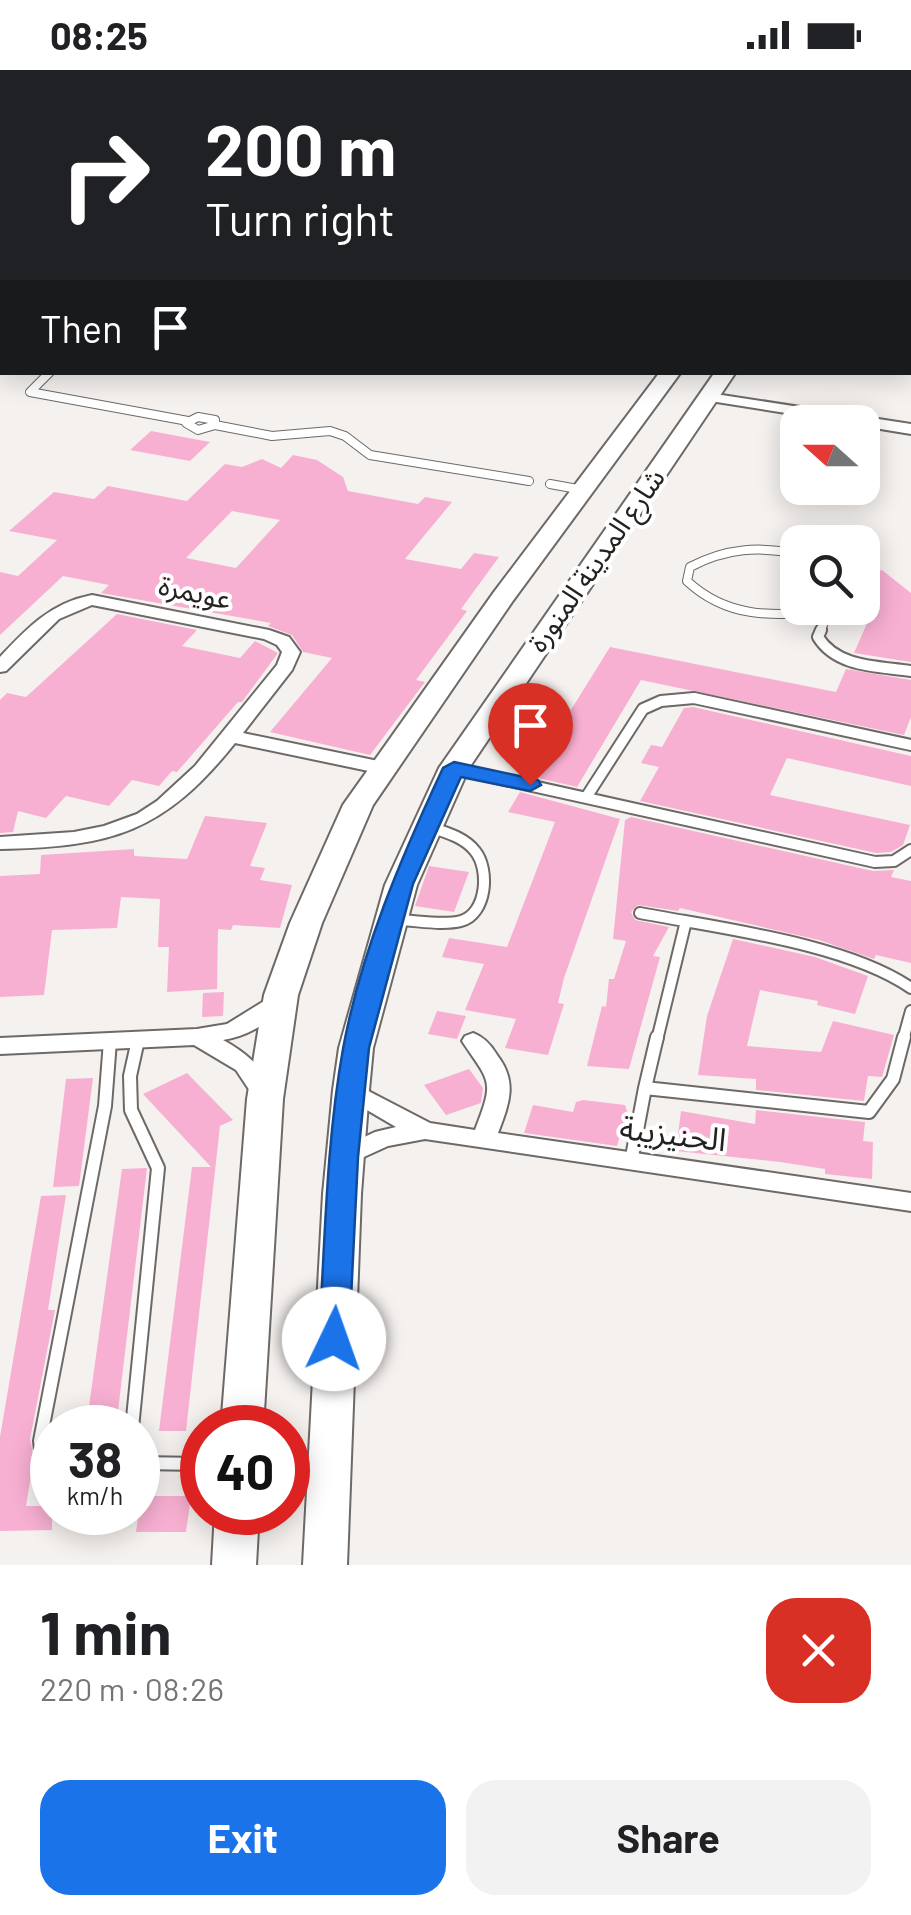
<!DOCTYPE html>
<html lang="en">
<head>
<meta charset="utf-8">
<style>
  body { margin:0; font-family:Barlow,"Noto Sans Arabic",sans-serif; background:#f2f2f2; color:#202124; height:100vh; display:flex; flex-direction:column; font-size:38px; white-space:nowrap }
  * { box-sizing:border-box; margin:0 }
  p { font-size:32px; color:#757577 }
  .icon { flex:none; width:55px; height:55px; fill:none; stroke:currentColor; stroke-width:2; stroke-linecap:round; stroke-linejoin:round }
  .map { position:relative; height:1495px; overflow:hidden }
  .panel { display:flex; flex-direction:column; background:#fff; flex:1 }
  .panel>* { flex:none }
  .banner { position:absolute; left:0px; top:0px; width:912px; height:305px; box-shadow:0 5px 25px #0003; background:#202124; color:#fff; overflow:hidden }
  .needle { width:65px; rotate:291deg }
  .fabs { position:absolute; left:780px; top:335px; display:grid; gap:20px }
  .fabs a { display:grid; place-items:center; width:100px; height:100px; border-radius:20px; background:#fff; box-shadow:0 5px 25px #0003; font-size:50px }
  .speed { position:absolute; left:30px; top:1335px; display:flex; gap:20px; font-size:50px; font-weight:700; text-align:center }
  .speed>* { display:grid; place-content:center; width:130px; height:130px; border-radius:50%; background:#fff; box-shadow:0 5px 25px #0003; line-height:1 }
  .speed small { font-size:25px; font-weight:400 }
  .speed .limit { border:15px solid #d22; background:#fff; color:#111 }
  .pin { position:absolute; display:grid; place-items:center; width:85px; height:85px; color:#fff; margin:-102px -42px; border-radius:50% 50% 50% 0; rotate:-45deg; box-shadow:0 0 10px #0007 }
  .pin .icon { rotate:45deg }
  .me { position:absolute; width:110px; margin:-55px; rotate:3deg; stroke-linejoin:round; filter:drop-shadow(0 0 8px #0008) }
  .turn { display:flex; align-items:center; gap:35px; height:210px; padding:0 40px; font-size:45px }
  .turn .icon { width:130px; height:130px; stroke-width:2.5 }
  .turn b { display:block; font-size:70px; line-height:85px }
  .then { display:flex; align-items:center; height:95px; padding:0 40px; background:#0003; gap:20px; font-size:38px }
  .round { display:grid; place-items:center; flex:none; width:105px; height:105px; border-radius:30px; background:#f2f2f2 }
  .head { display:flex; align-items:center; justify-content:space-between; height:170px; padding:0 40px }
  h1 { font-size:60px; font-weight:700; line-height:75px }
  .button { display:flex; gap:20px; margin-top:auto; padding:20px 40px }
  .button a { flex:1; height:115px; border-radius:30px; background:#1a73e8; color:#fff; font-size:40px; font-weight:700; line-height:115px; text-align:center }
  .button a+a { background:#f2f2f2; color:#202124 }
  .status { display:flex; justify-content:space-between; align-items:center; height:70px; padding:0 50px; background:#fff; direction:ltr }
  .status svg { height:28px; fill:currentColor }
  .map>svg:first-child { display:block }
  .building { fill:#f8b0d2; fill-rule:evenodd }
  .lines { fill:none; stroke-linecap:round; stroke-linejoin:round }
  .lane-far3-casing { stroke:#6c6967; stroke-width:9 }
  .lane-far2-casing { stroke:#6c6967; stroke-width:10 }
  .lane-far1-casing { stroke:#6c6967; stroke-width:14 }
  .lane-casing { stroke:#6c6967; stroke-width:16 }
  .street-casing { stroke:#6c6967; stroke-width:4 }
  .secondary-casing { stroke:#6c6967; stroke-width:4 }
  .highway-casing { stroke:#6c6967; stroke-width:4 }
  .lane-far3 { stroke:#fff; stroke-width:6 }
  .lane-far2 { stroke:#fff; stroke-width:8 }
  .lane-far1 { stroke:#fff; stroke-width:10 }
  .lane { stroke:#fff; stroke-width:12 }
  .street { fill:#fff; fill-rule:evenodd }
  .secondary { fill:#fff; fill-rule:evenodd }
  .highway { fill:#fff; fill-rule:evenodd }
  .route { fill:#1a73e8; stroke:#114b97; stroke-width:2.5 }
  .labels { text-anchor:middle; stroke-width:8; stroke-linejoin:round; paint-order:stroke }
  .street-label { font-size:28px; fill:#232221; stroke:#fff }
  .near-street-label { font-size:32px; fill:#232221; stroke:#fff }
</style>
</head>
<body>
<div class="status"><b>08:25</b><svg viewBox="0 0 49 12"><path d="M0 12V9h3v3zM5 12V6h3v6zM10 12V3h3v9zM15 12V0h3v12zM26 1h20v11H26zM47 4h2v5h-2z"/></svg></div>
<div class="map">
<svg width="911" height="1495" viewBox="0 0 911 1495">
  <rect width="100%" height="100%" fill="#f5f1ef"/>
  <path class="building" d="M151 361 210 372 190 391 130 380Z
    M293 385 317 390 343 407 348 421 418 434 425 427 452 432 405 489 461 499 474 483 499 487 461 539 467 541 416 610 425 612 370 685 270 662 332 588 303 582 292 565 268 556 271 553 101 523 109 515 63 506 0 565V502L18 506 57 470 9 461 54 422 94 429 108 416 187 431 225 394 242 397 262 389 281 398ZM232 441 280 450 236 498 186 488Z
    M882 500 911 523V592L854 583 875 535 862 525V505Z
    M117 544 197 560 182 576 240 588 255 571 278 583 242 632H238L177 702 172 701 159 716 132 710 109 736 66 726 46 748 18 741 13 762 0 763V630L7 623 26 627Z
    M610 577 836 622 846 599 911 610V647L904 665 641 610 577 717 530 706Z
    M693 637 911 686V716L787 688 770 725 910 755 903 775 891 782 876 783 640 731 659 697 641 693 651 675 662 677 684 638Z
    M520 722 620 749 564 908 558 933 564 934 548 985 505 978 516 949 465 940 484 894 442 887 449 868 507 877 555 752 508 742Z
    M205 746 267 753 250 796 265 798 260 810 292 815 280 858 233 855 231 860 218 859 217 919 167 922 169 877H158L160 829 121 827 117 858 52 860 44 925 0 927V806L40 804 41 785 134 779V786L187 789Z
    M631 747 873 801 894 800 891 807 911 811V893L876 885 874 889 819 870 680 838 678 841 638 835 631 842 635 850 669 857 653 886 660 887 629 999 587 996 602 936 606 937 609 909H614L626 871 613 869 625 750Z
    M429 796 469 802 454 842 415 836Z
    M733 869 815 887 868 906 855 944 817 935 818 931 760 920 747 976 821 982 833 951 894 965 882 1007 868 1006 864 1031 756 1020V1009L698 1005 707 946Z
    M224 922 223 946 202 947 203 923Z
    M437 941 466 946 457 969 428 964Z
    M469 999 483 1018 481 1033 446 1045 424 1015Z
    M187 1003 233 1050 220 1056 186 1361H159L192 1097H211L143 1024Z
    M93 1008 79 1116 53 1117 66 1009Z
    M583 1030 625 1035 627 1041 617 1076 524 1063 533 1035 573 1042 576 1032Z
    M756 1040 865 1052 863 1071 873 1072 872 1109 825 1104V1099L780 1092 676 1081 681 1041 755 1054Z
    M147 1098 116 1358H86L122 1099Z
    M66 1125 48 1240H55L30 1369 34 1387 26 1436H52V1460L0 1461V1367L41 1126Z
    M141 1426H191L186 1462H136Z"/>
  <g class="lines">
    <defs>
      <path id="lane-far3" d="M211 2 222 0
        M0 155V160"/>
      <path id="lane-far2" d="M50 302 30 322 188 351
        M198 347 215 350V355L198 360 186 353Z
        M215 355 272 366 330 361 345 366 370 385 529 411
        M550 414 583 420
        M798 484C759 476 726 478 690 497L687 511C727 548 770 546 822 542
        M820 562 825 550 821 539"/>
      <path id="lane-far1" d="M821 560 818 567C837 598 879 596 911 601
        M456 699 875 792 894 791 911 780
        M587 726 643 639 661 631 694 628 911 675
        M640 843C718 858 846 873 911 918
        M396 850C415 850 442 856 461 851 487 844 490 799 475 781 465 768 448 763 433 758
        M657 970 686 851
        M903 970 911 941"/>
      <path id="lane" d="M645 1018 657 967
        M631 1092 645 1018 869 1042 893 1009 904 967
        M132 1358 158 1098 131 1040 130 1006 138 970
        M52 1388 41 1380 40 1371 105 1036 110 971
        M138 1393 202 1394"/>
      <path id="street" d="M709 323 911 354V364L862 356V352H842L704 330V324Z
        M92 525 269 560 289 567 300 582 292 600 243 663 383 692 393 698 383 704 235 673C164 762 112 777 0 779V767L74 762 104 756 137 744 157 731 195 696 277 595 282 582 277 575 264 569 92 535 59 549 6 601 0 602V587C28 557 51 533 92 525Z
        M277 923 285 925 288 930C273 951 249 966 223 970 247 983 262 997 274 1021L270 1027H254L236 1000 194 975 0 984V968L197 959 227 954Z
        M473 963C484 967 491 975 497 985 518 1012 509 1034 498 1063L911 1123V1141L425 1069 388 1076 344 1096 335 1093 332 1087 335 1081 375 1062 396 1057 343 1026 339 1020 343 1014 351 1012 430 1053 475 1060C495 1009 490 1013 462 971L465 966Z"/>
      <path id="secondary" d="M248 0H305L306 2H250Z
        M832 0H896L897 2H834Z
        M911 37V48H910V37Z
        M660 302H681L512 532 373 735 322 853 298 925 283 1029 263 1358H221L247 1029 264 925 290 853 343 735 494 522Z
        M715 302H736L469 698 417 815 373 978 369 1020 361 1124 347 1495H303L323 1124 333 1020 339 978 385 815 439 698Z
        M215 1442H259L256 1495H212Z"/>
      <path id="highway" d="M457 0H519L521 2H459Z
        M608 0H673L675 2H610Z
        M737 0H811L813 2H739Z
        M910 19H911V33H910Z"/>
    </defs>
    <use href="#lane-far3" class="lane-far3-casing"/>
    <use href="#lane-far2" class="lane-far2-casing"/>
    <use href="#lane-far1" class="lane-far1-casing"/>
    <use href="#lane" class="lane-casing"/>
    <use href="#street" class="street-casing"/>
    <use href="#secondary" class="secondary-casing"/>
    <use href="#highway" class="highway-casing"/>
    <use href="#lane-far3" class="lane-far3"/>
    <use href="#lane-far2" class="lane-far2"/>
    <use href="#lane-far1" class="lane-far1"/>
    <use href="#lane" class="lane"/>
    <use href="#street" class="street"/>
    <use href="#secondary" class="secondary"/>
    <use href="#highway" class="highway"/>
  </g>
  <path class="route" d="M454 692 538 710 541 715 530 721 461 707 413 814 369 978 358 1087 349 1269 345 1277 334 1281 323 1277 319 1269C325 1173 326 1074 343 979 361 881 401 788 443 698Z"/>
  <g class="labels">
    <g class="street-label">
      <text transform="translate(596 490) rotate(-55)" y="10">شارع المدينة المنورة</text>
      <text transform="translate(195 522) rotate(12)" y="10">عويمرة</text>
    </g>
    <g class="near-street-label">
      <text transform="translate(673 1064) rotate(7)" y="11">الحنيزيبة</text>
    </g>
  </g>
</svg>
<div class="fabs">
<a><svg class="needle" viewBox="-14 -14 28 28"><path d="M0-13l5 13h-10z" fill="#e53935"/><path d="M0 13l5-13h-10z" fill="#757577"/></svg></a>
<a><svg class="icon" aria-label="search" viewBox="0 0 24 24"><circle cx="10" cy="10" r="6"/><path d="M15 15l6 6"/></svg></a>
</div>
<div class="speed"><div>38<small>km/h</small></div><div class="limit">40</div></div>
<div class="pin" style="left:530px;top:715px;background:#d93025"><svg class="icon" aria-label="arrive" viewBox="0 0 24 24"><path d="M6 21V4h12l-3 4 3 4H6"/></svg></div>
<svg class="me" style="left:334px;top:1269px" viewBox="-20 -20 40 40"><circle r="19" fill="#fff"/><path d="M0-13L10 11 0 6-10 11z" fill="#1a73e8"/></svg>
<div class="banner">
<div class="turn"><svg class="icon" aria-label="right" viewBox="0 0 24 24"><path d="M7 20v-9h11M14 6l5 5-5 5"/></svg><div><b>200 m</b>Turn right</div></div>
<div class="then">Then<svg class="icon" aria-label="arrive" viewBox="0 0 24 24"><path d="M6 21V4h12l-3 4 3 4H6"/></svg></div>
</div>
</div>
<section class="panel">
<div class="head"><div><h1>1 min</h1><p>220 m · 08:26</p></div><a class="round" style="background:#d93025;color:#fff"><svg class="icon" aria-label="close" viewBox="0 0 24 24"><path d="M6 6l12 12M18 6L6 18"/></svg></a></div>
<div class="button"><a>Exit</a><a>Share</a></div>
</section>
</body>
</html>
